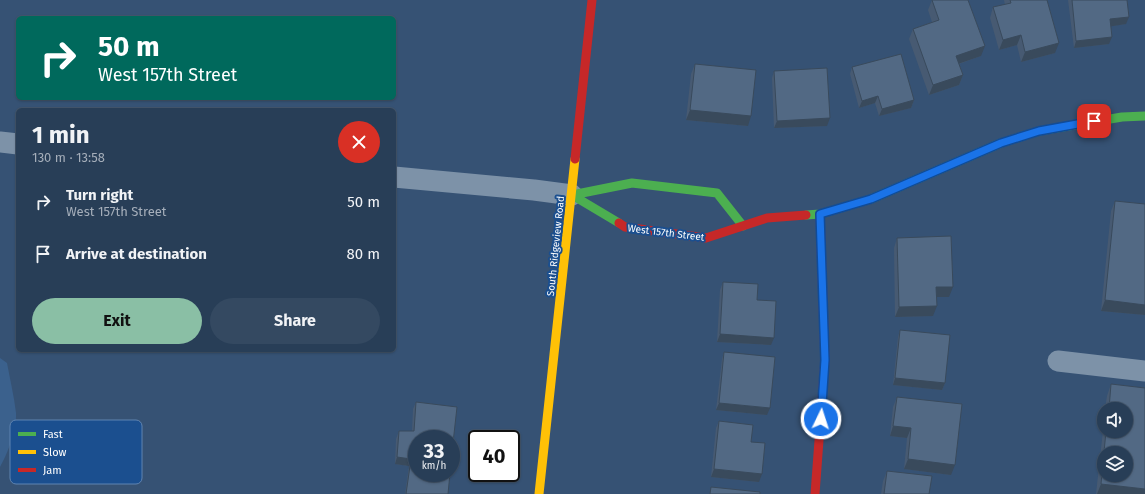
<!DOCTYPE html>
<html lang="en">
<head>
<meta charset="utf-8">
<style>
  body { margin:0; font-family:"Fira Sans",sans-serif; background:#344961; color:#f1f3f6; height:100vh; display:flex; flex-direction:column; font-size:15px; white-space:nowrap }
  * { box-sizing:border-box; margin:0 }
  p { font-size:13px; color:#a5aeba }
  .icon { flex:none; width:22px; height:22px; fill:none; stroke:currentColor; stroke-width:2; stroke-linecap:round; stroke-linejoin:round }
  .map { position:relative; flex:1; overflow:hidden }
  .panel { position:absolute; left:16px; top:108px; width:380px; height:244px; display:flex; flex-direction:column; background:#283e57; border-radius:6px; box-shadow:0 1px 3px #0004,0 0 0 1px #44576d }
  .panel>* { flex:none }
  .guide { position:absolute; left:16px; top:16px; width:380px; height:84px; border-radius:6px; box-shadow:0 1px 3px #0004,0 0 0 1px #44576d; background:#00695c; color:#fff; overflow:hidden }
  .buttons { position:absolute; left:1097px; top:402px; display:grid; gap:8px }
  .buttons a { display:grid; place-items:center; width:36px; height:36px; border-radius:50%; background:#283e57; box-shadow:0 1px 3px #0004,0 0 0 1px #44576d; font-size:20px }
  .speed { position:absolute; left:408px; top:430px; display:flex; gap:8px; font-size:20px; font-weight:700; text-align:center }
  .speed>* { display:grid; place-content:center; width:52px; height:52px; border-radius:50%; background:#283e57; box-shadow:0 1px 3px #0004,0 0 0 1px #44576d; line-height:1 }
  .speed small { font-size:10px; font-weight:400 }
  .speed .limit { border:2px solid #111; border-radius:6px; background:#fff; color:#111 }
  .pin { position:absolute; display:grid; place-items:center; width:34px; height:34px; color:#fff; margin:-17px; border-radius:8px; box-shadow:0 2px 6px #0006 }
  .me { position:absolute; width:44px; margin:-22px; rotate:4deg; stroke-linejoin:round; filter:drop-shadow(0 0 3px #0008) }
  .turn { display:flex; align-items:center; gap:14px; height:84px; padding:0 16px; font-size:18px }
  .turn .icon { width:52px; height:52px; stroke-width:2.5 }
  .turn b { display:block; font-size:28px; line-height:34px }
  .round { display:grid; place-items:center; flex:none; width:42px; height:42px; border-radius:21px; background:#344961 }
  .head { display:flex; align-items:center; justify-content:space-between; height:68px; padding:0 16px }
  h1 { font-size:24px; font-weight:700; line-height:30px }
  .cta { display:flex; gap:8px; margin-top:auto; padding:8px 16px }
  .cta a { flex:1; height:46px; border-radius:24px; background:#8abfa5; color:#111; font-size:16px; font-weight:700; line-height:46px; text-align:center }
  .cta a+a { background:#344961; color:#f1f3f6 }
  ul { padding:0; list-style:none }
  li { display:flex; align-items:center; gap:12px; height:52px; padding:0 16px }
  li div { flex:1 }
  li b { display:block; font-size:15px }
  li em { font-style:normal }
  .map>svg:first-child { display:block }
  .water { fill:#3b618d }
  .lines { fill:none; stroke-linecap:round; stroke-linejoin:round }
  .street { stroke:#7d92a8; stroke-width:21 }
  .fast { stroke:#4caf50; stroke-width:9 }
  .slow { stroke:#ffc107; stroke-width:9 }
  .jam { stroke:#c62828; stroke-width:9 }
  .wall { fill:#475a72; fill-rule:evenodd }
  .shaded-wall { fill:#394a5c }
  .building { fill:#526984; stroke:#394a5c; fill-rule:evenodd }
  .route-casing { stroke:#114b97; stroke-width:10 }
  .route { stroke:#1a73e8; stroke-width:7 }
  .labels { text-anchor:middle; stroke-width:4; stroke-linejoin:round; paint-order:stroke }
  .street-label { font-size:10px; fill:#fff; stroke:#1b4f8f }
  .key { fill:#1b4f8f; stroke:#5f84b1; stroke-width:1 }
  .key-label { font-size:11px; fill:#fff }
</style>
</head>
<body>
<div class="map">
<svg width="1145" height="494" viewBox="0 0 1145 494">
  <rect width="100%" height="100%" fill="#365274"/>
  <path class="water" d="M0 358 7 363C10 379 14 396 16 413 17 429 8 453 0 467Z"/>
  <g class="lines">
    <path class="street" d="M0 142 18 144
      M394 177 534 190 572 195
      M1058 361 1145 371"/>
    <path class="fast" d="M806 215 820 214 871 199 1001 143 1039 131 1122 117 1145 116
      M619 223 572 195 632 183 717 193 743 226"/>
    <path class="slow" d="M539 494 575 159"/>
    <path class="jam" d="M575 159 592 0
      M619 223 625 227 706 238 767 218 806 215
      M815 494 825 360 820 214"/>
  </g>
  <path class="wall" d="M932 0 981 56 959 64 963 75 959 85 929 95 909 39 913 29 932 22 928 10Z
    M1004 0H1047L1055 53 1021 62 1017 45 999 50 990 18 993 7 1005 5Z
    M1068 0H1127L1126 24 1111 26 1109 44 1074 48Z
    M695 64 748 126 686 120 691 74Z
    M852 67 914 100 911 108 879 116 875 103 859 108 850 74Z
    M774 71 827 126 774 128 772 78Z
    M1115 201 1145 204V315L1101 311 1111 211Z
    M897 238 949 297H936L933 316 895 317 894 248Z
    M723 282 757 300 771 345 717 342 720 290Z
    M900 330 945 383 942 390 893 385 898 337Z
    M724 352 767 415 716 410 722 359Z
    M1111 384 1145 388V494H1096L1104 422V431H1126V409H1105L1107 396ZM1104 453H1126V475H1104Z
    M897 397 951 475 904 469 907 438 890 436 893 407Z
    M416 402 448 494H405L409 466 395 464 396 439 399 431H412L413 409Z
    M719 421 751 442 759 482 711 477 716 428Z
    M887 471 929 494H881L883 481Z"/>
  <path class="shaded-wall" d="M1129 17 1126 24 1107 27 1110 19Z
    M1021 35 1017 45 999 50 1003 40Z
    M1112 37 1109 44 1074 48 1076 41Z
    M1059 43 1055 53 1021 62 1025 52Z
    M985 46 981 56 952 66 956 56Z
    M963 75 959 85 929 95 933 85Z
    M878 96 875 103 859 108 862 101Z
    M914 100 911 108 879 116 882 109Z
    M690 110 751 116 748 126 686 120Z
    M830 118 827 126 774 128 777 121Z
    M936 287H953L949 297H932Z
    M1105 300 1145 305V315L1101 311Z
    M937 306 933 316 895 317 899 307Z
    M720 334 774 338 771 345 717 342Z
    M895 378 945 383 942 390 893 385Z
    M719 403 770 408 767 415 716 410Z
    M893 426 911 428 907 438 890 436Z
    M397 457 411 459 409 466 395 464Z
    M908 459 955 465 951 475 904 469Z
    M714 469 762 474 759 482 711 477Z
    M1101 484 1145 489V494H1097Z"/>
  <path class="building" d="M932 0H968L985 46 956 56 963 75 933 85 913 29 939 20Z
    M1010 0H1047L1059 43 1025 52 1021 35 1003 40 993 7 1011 3Z
    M1072 0H1127L1129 17 1110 19 1112 37 1076 41Z
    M901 54 914 100 882 109 878 96 862 101 852 67Z
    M695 64 756 70 751 116 690 110Z
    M827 68 830 118 777 121 774 71Z
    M1115 201 1145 204V305L1105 300Z
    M951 236 953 287H936L937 306 899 307 897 238Z
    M723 282 758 284 757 300 776 301 774 338 720 334Z
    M900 330 950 335 945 383 895 378Z
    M724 352 775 357 770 408 719 403Z
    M1111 384 1145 388V489L1101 484 1106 431H1126V409H1109ZM1104 453H1126V475H1104Z
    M897 397 962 404 955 465 908 459 911 428 893 426Z
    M416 402 457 407 451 461V439H417V473H450L448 494H406L411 459 397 457 399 431H414Z
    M719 421 753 425 751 442 765 443 762 474 714 469Z
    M887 471 932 476 929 494H884Z
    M711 487 760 492V494H710Z"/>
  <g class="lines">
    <defs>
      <path id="route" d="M821 419 825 360 820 214 871 199 1001 143 1039 131 1094 121"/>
    </defs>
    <use href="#route" class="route-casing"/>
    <use href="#route" class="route"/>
  </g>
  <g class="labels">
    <g class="street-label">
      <text transform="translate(666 232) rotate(7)" y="4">West 157th Street</text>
      <text transform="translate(555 246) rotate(-84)" y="4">South Ridgeview Road</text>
    </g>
  </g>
  <rect x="10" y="420" width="132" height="64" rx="6" class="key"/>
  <rect x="18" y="432" width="18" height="4" fill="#4caf50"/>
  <rect x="18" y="450" width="18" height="4" fill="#ffc107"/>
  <rect x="18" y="468" width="18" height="4" fill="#c62828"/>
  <g class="key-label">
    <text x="43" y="438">Fast</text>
    <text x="43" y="456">Slow</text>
    <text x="43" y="474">Jam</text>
  </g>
</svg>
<div class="buttons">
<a><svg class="icon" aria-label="sound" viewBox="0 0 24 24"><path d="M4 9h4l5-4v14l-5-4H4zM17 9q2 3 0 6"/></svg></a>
<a><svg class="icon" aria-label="layers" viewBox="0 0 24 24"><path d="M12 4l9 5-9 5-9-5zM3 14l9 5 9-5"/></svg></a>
</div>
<div class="speed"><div>33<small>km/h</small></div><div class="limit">40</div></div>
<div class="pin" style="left:1094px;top:121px;background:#d93025"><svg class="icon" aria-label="arrive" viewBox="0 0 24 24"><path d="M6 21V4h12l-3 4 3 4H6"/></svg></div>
<svg class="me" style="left:821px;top:419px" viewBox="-20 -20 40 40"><circle r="17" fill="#1a73e8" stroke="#fff" stroke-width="3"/><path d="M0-11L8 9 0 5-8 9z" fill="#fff"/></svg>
<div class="guide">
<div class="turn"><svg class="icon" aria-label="right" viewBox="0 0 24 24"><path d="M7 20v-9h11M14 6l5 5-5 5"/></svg><div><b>50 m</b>West 157th Street</div></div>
</div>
<section class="panel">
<div class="head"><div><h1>1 min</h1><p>130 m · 13:58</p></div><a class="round" style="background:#d93025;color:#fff"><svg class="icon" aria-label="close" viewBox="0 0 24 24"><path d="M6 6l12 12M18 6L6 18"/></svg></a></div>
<ul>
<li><svg class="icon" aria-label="right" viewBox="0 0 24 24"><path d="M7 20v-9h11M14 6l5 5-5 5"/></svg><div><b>Turn right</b><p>West 157th Street</p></div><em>50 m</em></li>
<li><svg class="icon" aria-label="arrive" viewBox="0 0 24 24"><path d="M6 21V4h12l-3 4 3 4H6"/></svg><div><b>Arrive at destination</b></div><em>80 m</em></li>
</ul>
<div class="cta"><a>Exit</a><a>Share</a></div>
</section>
</div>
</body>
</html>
